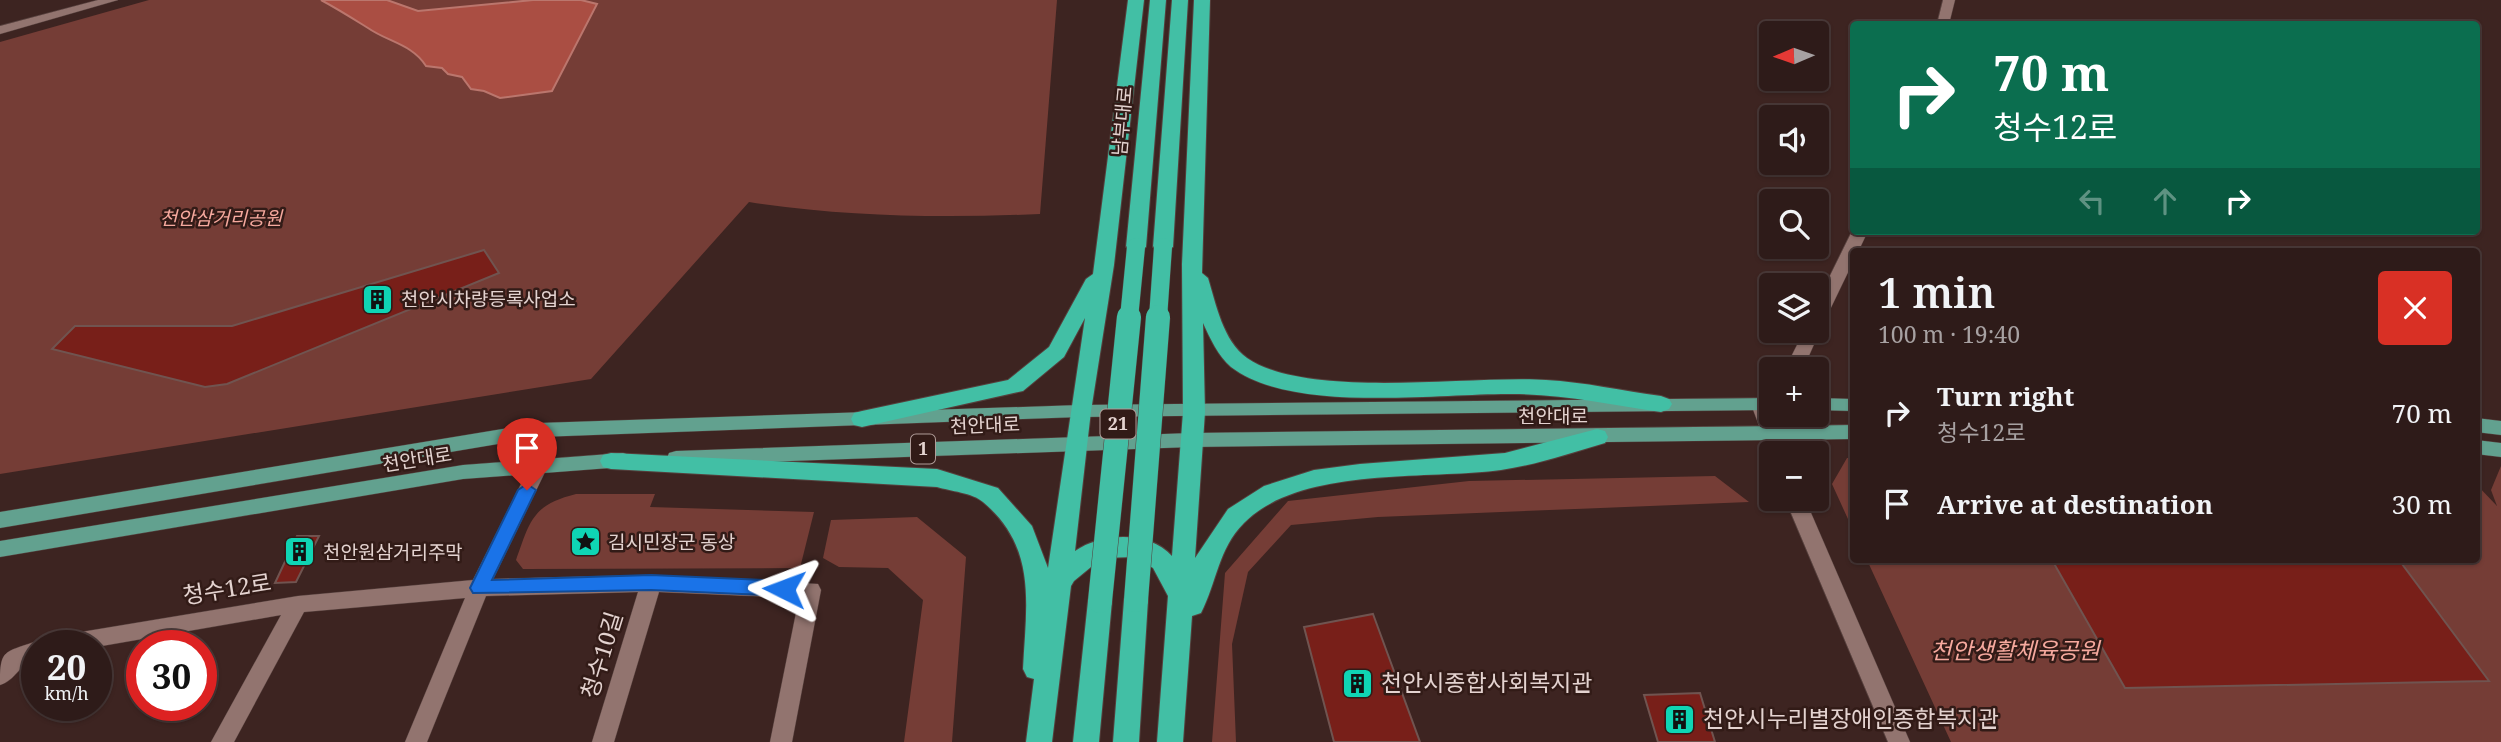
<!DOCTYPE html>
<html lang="en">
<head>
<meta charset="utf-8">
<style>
  body { margin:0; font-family:"Noto Serif","Noto Sans KR",serif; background:#362422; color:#f1f3f6; height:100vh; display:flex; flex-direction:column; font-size:26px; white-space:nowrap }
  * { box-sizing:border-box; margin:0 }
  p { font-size:23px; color:#a7a1a2 }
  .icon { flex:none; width:38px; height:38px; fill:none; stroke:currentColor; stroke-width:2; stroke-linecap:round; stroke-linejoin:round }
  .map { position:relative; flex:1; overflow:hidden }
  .drawer { position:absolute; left:1850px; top:248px; width:630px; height:315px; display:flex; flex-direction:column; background:#2e1b19; border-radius:7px; box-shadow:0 2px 5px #0004,0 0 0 2px #493938 }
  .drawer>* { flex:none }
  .guide { position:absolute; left:1850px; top:21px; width:630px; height:214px; border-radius:7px; box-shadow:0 2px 5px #0004,0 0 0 2px #493938; background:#0b6e4f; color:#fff; overflow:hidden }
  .needle { width:46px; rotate:268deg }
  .tools { position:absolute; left:1759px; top:21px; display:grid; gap:14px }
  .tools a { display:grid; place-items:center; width:70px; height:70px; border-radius:7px; background:#2e1b19; box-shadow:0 2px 5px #0004,0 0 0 2px #493938; font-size:35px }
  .speed { position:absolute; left:21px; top:630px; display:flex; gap:14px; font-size:35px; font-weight:700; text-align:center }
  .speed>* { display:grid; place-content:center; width:91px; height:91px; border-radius:50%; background:#2e1b19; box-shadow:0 2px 5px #0004,0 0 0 2px #493938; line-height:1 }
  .speed small { font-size:18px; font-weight:400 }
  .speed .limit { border:10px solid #d22; background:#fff; color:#111 }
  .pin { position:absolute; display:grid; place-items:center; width:60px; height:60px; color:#fff; margin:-72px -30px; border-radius:50% 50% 50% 0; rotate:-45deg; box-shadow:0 0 7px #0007 }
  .pin .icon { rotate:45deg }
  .me { position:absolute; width:77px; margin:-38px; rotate:273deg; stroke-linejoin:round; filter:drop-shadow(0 0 5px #0008) }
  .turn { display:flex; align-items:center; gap:24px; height:147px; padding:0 28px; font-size:32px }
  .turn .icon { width:91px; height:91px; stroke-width:2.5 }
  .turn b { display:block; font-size:49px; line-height:60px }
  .lanes { display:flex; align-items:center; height:66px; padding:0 28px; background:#0003; justify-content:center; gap:35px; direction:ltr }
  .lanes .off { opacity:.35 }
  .round { display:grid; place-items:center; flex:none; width:74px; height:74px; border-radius:7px; background:#362422 }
  .overview { display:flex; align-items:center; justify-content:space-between; height:119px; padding:0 28px }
  h1 { font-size:42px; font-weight:600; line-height:52px }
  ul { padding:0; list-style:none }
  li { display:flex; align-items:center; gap:21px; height:91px; padding:0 28px }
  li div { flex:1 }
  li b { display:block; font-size:26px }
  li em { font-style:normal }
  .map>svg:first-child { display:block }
  .green { fill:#753d36 }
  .water { fill:#aa4e43; stroke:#bb766d; stroke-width:2 }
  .building { fill:#781f19; stroke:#705450; stroke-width:2 }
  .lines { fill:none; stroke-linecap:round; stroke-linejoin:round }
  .minor-casing { stroke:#55403d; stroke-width:1 }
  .major-casing { stroke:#55403d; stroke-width:1 }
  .highway-casing { stroke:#55403d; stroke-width:2 }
  .minor { fill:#92746f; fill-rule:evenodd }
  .major { fill:#62a18f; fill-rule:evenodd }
  .highway { fill:#42bfa5; fill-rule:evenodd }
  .highway-bridge-far1-casing { stroke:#55403d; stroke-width:19; stroke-linecap:butt }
  .highway-bridge-casing { stroke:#55403d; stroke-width:25; stroke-linecap:butt }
  .highway-bridge-far1 { stroke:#42bfa5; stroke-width:18 }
  .highway-bridge { stroke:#42bfa5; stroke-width:24 }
  .route { fill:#1a73e8; stroke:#114b97; stroke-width:2 }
  .labels { text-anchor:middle; stroke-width:5; stroke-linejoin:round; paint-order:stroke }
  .shield { fill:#321b17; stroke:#af9c98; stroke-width:2 }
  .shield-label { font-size:18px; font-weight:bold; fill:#e4d3d0 }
  .street-label { font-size:19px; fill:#e4d3d0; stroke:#321b17 }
  .park-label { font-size:19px; font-style:italic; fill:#f6a99e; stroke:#321b17 }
  .poi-label { font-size:19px; fill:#e4d3d0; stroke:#321b17; text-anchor:start }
  .near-street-label { font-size:23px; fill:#e4d3d0; stroke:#321b17 }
  .near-park-label { font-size:23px; font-style:italic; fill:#f6a99e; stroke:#321b17 }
  .near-poi-label { font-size:23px; fill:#e4d3d0; stroke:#321b17; text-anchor:start }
</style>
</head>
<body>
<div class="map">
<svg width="2501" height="742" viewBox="0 0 2501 742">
  <rect width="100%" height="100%" fill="#3d2421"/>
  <path class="green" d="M149 0H1057L1040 214C942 218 846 217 749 202L591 379 0 474V42Z
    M1847 458H1853V530L1832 484Z
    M2501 466V742H1951L1867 560H2476V484L2497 506 2491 490Z
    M1715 476 1749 502 1378 517 1291 525 1248 572 1232 644 1236 742H1212L1225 573 1288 501 1469 481Z
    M576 494H655L650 507 814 512 800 568 523 569 516 560C530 521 532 505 576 494Z
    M917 517 966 557 952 742H904L923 600 888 568 839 567 823 558 831 520Z"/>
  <path class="water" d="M321 0H387L418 11 533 0H581L597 4 552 91 500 98 484 91 471 89 462 77 448 74 442 68 426 66C412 44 388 42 368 28 352 18 338 9 321 0Z"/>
  <path class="building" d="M484 250 499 273 227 384 205 387 52 349 75 326H232Z
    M297 536H319L296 582 275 583Z
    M2052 560H2399L2489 681 2125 688Z
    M1373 614 1420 742H1334L1304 627Z
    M1700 693 1715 742H1658L1644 695Z"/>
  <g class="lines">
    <defs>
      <path id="minor" d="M98 0H118L0 34V26Z
        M1943 0H1955L1949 24H1937Z
        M1853 229 1868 231 1858 252H1853V262L1824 322 1818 327 1820 331 1803 369H1785L1804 331H1816V304Z
        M1771 389V415L1786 453H1771V458L1751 404 1765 391Z
        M539 459 546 461 548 466 493 579 651 575 818 584 821 590 792 742H770L799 598 659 592 614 742H592L638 592 486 596 427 742H405L465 598 304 612 234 742H211L281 615 96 647 37 646V659C17 666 16 680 0 685 0 648 4 653 37 641L42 643 51 637 298 596 473 580 530 466 532 461Z
        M1785 499H1805L1910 742H1888Z"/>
      <path id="major" d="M1771 398V410L1080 417 539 437 0 528V512L539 423 1080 405Z
        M1816 398 1853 399V411L1816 410Z
        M2476 418 2501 421V435L2476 432Z
        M1853 425V439L1192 447 676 465 669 463 667 458 669 453 676 451 1192 433Z
        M2476 440 2501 443V457L2476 454Z
        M623 453 630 455 632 460 630 465 623 467 463 479 0 557V541L463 465Z"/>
      <path id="highway" d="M1128 0H1144L1114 265 1091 411 1075 551C1101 533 1149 530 1172 556L1183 412 1182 264 1194 0H1210L1202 273 1208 278C1216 304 1223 341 1247 358 1308 400 1469 375 1546 380 1584 382 1623 391 1661 396L1669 399 1672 404 1669 409 1661 412C1612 405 1563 394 1513 394 1439 393 1292 414 1231 367 1218 356 1210 338 1203 323L1205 412 1195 558 1228 509 1264 486 1314 470 1360 464 1505 453 1597 429 1605 431 1608 437 1605 443C1571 453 1536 465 1501 470 1427 480 1300 466 1244 523 1218 549 1217 582 1201 613L1192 616 1183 742H1157L1168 596 1153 568 1135 557 1102 558 1074 581 1071 586 1052 742H1026L1034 679 1027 677 1023 669C1026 606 1038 548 983 502 973 493 950 491 937 487L611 469 603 467 600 461 603 455 611 453 937 469 998 488 1032 526 1048 568 1085 318 1064 357 1023 391 862 427 854 425 851 419 854 413 862 411 1008 380 1049 347 1086 279 1093 274Z
        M1150 0H1166L1146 247 1136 253 1126 247Z
        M1172 0H1188L1173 247 1163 253 1153 247Z
        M1136 590 1145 593 1148 600 1139 742H1113L1124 600 1127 593Z
        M1100 591 1109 594 1112 601 1099 742H1073L1088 601 1091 594Z"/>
    </defs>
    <use href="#minor" class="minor-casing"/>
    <use href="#major" class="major-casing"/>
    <use href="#highway" class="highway-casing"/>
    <use href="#minor" class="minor"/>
    <use href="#major" class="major"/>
    <use href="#highway" class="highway"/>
    <defs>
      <path id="highway-bridge-far1" d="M1129 318 1136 247
        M1158 318 1163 247"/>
      <path id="highway-bridge" d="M1136 600 1158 317
        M1100 601 1129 317"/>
    </defs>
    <use href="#highway-bridge-far1" class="highway-bridge-far1-casing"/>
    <use href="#highway-bridge" class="highway-bridge-casing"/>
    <use href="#highway-bridge-far1" class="highway-bridge-far1"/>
    <use href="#highway-bridge" class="highway-bridge"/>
  </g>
  <path class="route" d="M527 484 536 490 492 580 651 575 784 581 793 589 784 596 651 590 473 593 470 588 518 490Z"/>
  <defs>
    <symbol id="building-square" viewBox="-11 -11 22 22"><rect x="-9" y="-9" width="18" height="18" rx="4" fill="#0fd5b4" stroke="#321b17"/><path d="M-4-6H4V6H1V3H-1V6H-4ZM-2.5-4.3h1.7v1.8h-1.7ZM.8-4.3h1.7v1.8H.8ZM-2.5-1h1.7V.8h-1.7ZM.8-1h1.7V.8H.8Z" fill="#111"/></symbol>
    <symbol id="sight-square" viewBox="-11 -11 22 22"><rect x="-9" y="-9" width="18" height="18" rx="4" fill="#0fd5b4" stroke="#321b17"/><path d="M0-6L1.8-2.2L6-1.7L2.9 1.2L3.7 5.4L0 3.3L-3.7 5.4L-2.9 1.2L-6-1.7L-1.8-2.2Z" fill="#111"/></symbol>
  </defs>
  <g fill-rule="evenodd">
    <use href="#building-square" x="360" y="282" width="35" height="35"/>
    <use href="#sight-square" x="568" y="524" width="35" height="35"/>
    <use href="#building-square" x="282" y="534" width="35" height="35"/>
    <use href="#building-square" x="1340" y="666" width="35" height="35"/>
    <use href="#building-square" x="1662" y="702" width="35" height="35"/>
  </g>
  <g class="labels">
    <g class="shield">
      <rect x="1100.5" y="409.5" width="35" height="29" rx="5"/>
      <rect x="911" y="434.5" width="24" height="29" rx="5"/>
    </g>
    <g class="shield-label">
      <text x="1118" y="430">21</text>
      <text x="923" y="455">1</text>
    </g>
    <g class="street-label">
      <text transform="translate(1122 121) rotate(-85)" y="7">남부대로</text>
      <text x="1553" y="423">천안대로</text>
      <text transform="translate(985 425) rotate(-2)" y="7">천안대로</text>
      <text transform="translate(417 459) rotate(-9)" y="7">천안대로</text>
    </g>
    <g class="park-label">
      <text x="221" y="225">천안삼거리공원</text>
    </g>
    <g class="poi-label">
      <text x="401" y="306">천안시차량등록사업소</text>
      <text x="608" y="549">김시민장군 동상</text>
      <text x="323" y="559">천안원삼거리주막</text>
    </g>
    <g class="near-street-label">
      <text transform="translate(227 589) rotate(-9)" y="8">청수12로</text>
      <text transform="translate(602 655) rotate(-73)" y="8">청수10길</text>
    </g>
    <g class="near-park-label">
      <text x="2015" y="659">천안생활체육공원</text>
    </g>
    <g class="near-poi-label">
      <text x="1381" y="691">천안시종합사회복지관</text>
      <text x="1703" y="727">천안시누리별장애인종합복지관</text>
    </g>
  </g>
</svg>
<div class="tools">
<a><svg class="needle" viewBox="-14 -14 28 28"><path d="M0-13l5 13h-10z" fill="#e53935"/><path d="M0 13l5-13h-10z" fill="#a7a1a2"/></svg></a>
<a><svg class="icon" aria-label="sound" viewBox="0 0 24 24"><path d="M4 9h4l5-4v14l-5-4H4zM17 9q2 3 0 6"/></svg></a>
<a><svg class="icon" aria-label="search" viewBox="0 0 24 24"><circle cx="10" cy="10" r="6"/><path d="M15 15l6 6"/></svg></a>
<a><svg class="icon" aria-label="layers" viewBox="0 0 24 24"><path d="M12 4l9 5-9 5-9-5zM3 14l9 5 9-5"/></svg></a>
<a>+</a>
<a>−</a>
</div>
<div class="speed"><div>20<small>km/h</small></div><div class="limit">30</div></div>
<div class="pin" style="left:527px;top:490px;background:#d93025"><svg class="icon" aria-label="arrive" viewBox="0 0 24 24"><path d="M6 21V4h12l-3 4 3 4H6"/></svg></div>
<svg class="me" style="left:784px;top:589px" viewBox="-20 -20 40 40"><path d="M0-17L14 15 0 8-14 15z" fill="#1a73e8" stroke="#fff" stroke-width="4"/></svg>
<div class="guide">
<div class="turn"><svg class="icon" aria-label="right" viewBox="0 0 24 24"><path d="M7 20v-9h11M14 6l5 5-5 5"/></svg><div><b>70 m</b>청수12로</div></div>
<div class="lanes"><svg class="icon off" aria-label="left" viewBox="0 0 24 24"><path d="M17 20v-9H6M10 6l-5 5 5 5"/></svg><svg class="icon off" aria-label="ahead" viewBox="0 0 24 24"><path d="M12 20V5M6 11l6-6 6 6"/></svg><svg class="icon" aria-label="right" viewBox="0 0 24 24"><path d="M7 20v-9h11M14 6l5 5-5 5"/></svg></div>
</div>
<section class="drawer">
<div class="overview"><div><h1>1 min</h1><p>100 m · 19:40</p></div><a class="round" style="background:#d93025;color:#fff"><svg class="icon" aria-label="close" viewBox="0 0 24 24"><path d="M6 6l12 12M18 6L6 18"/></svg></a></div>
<ul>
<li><svg class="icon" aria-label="right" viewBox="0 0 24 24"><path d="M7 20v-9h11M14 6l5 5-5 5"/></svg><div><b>Turn right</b><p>청수12로</p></div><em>70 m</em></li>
<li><svg class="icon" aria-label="arrive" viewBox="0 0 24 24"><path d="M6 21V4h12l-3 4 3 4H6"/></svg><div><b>Arrive at destination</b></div><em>30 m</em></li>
</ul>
</section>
</div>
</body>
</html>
